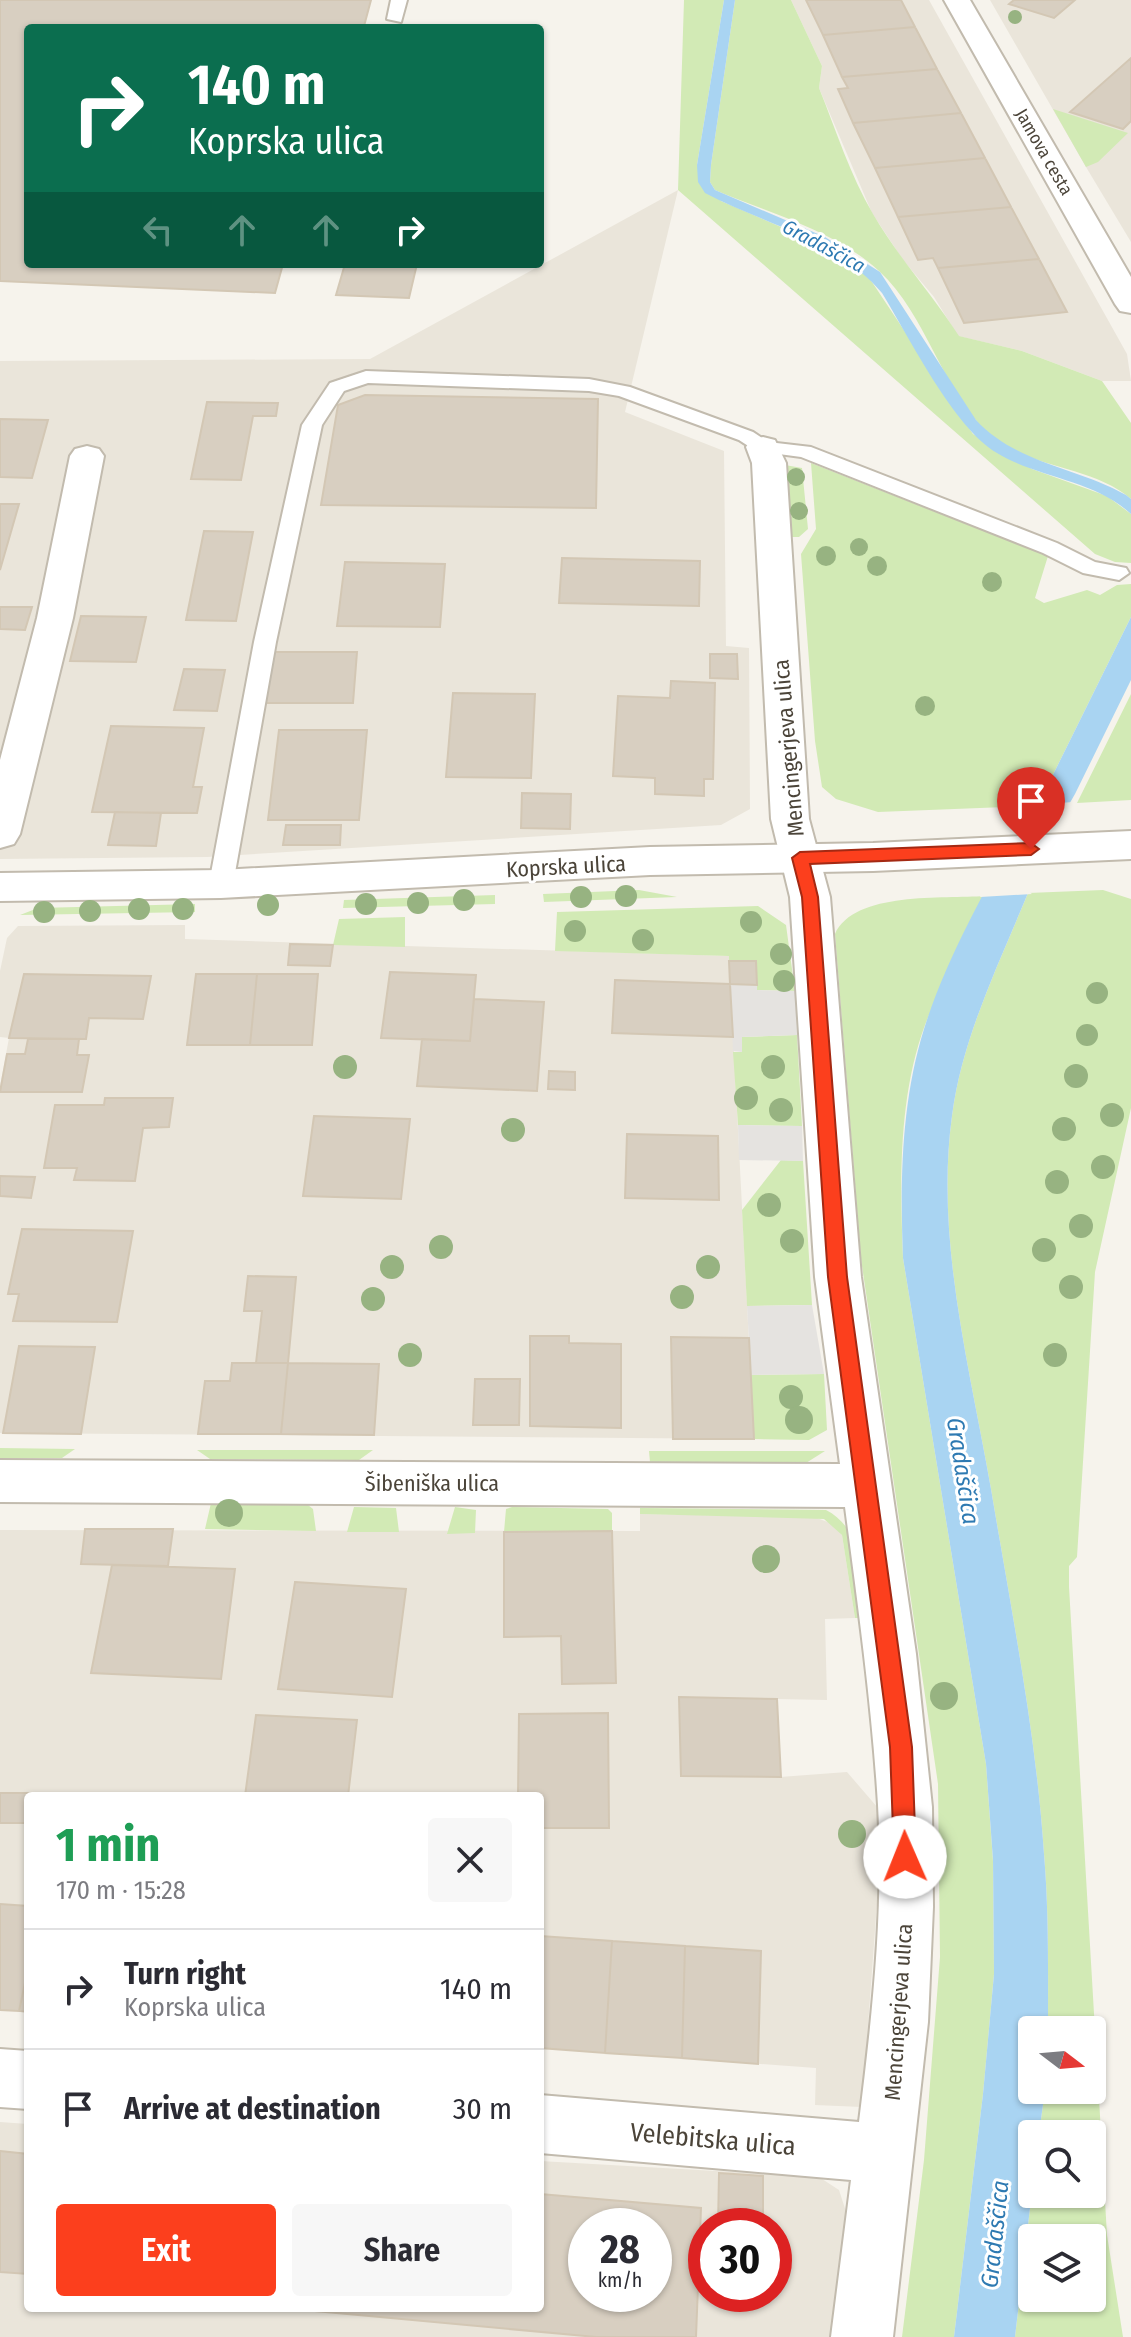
<!DOCTYPE html>
<html lang="en">
<head>
<meta charset="utf-8">
<style>
  body { margin:0; font-family:"Fira Sans Condensed",sans-serif; background:#f7f7f7; color:#2b2b33; height:100vh; display:flex; flex-direction:column; font-size:30px; white-space:nowrap }
  * { box-sizing:border-box; margin:0 }
  p { font-size:26px; color:#7c7c81 }
  .icon { flex:none; width:44px; height:44px; fill:none; stroke:currentColor; stroke-width:2; stroke-linecap:round; stroke-linejoin:round }
  .map { position:relative; flex:1; overflow:hidden }
  .panel { position:absolute; left:24px; top:1792px; width:520px; height:520px; display:flex; flex-direction:column; background:#fff; border-radius:8px; box-shadow:0 2px 6px #0004 }
  .panel>* { flex:none }
  .banner { position:absolute; left:24px; top:24px; width:520px; height:244px; border-radius:8px; box-shadow:0 2px 6px #0004; background:#0b6e4f; color:#fff; overflow:hidden }
  .needle { width:52px; rotate:106deg }
  .controls { position:absolute; left:1018px; top:2016px; display:grid; gap:16px }
  .controls a { display:grid; place-items:center; width:88px; height:88px; border-radius:8px; background:#fff; box-shadow:0 2px 6px #0004; font-size:40px }
  .speed { position:absolute; left:568px; top:2208px; display:flex; gap:16px; font-size:40px; font-weight:700; text-align:center }
  .speed>* { display:grid; place-content:center; width:104px; height:104px; border-radius:50%; background:#fff; box-shadow:0 2px 6px #0004; line-height:1 }
  .speed small { font-size:20px; font-weight:400 }
  .speed .limit { border:12px solid #d22; background:#fff; color:#111 }
  .pin { position:absolute; display:grid; place-items:center; width:68px; height:68px; color:#fff; margin:-82px -34px; border-radius:50% 50% 50% 0; rotate:-45deg; box-shadow:0 0 8px #0007 }
  .pin .icon { rotate:45deg }
  .me { position:absolute; width:88px; margin:-44px; rotate:359deg; stroke-linejoin:round; filter:drop-shadow(0 0 6px #0008) }
  .turn { display:flex; align-items:center; gap:28px; height:168px; padding:0 32px; font-size:36px }
  .turn .icon { width:104px; height:104px; stroke-width:2.5 }
  .turn b { display:block; font-size:56px; line-height:68px }
  .lanes { display:flex; align-items:center; height:76px; padding:0 32px; background:#0003; justify-content:center; gap:40px; direction:ltr }
  .lanes .off { opacity:.35 }
  .round { display:grid; place-items:center; flex:none; width:84px; height:84px; border-radius:8px; background:#f7f7f7 }
  .headline { display:flex; align-items:center; justify-content:space-between; height:136px; padding:0 32px }
  h1 { font-size:48px; font-weight:700; line-height:60px; color:#1e9e55 }
  .action { display:flex; gap:16px; margin-top:auto; padding:16px 32px }
  .action a { flex:1; height:92px; border-radius:8px; background:#fc3f1d; color:#fff; font-size:32px; font-weight:700; line-height:92px; text-align:center }
  .action a+a { background:#f7f7f7; color:#2b2b33 }
  ul { padding:0; list-style:none }
  li { display:flex; align-items:center; gap:24px; height:120px; padding:0 32px; border-top:2px solid #e1e1e2 }
  li div { flex:1 }
  li b { display:block; font-size:30px }
  li em { font-style:normal }
  .map>svg:first-child { display:block }
  .residential { fill:#eae5da; fill-rule:evenodd }
  .green { fill:#d2eab5; fill-rule:evenodd }
  .parking { fill:#e5e3e0 }
  .water { fill:#a9d4f2 }
  .pier { fill:#f6f3ec }
  .building { fill:#d8cfc1; stroke:#d3c7b4; stroke-width:2; fill-rule:evenodd }
  .lines { fill:none; stroke-linecap:round; stroke-linejoin:round }
  .service-casing { stroke:#c2bbae; stroke-width:4 }
  .minor-casing { stroke:#c2bbae; stroke-width:4 }
  .tertiary-casing { stroke:#c2bbae; stroke-width:4 }
  .service { fill:#fff; fill-rule:evenodd }
  .minor { fill:#fff; fill-rule:evenodd }
  .tertiary { fill:#fff; fill-rule:evenodd }
  .tree { fill:#97b381 }
  .route { fill:#fc3f1d; stroke:#a42913; stroke-width:2 }
  .labels { text-anchor:middle; stroke-width:6; stroke-linejoin:round; paint-order:stroke }
  .far-street-label { font-size:18px; fill:#4b4439; stroke:#fff }
  .far-water-label { font-size:20px; font-style:italic; fill:#2e7ab2; stroke:#fff }
  .street-label { font-size:22px; fill:#4b4439; stroke:#fff }
  .water-label { font-size:24px; font-style:italic; fill:#2e7ab2; stroke:#fff }
  .near-street-label { font-size:26px; fill:#4b4439; stroke:#fff }
</style>
</head>
<body>
<div class="map">
<svg width="1131" height="2337" viewBox="0 0 1131 2337">
  <rect width="100%" height="100%" fill="#f6f3ec"/>
  <path class="residential" d="M791 0H929L1127 354 1131 381H1102L1022 351 958 336 934 297 903 260 872 213 819 88 822 66Z
    M990 0H1131V242L1086 167Z
    M678 190 625 412 724 451 726 646 749 648 750 809 721 825 207 857 0 859V361L370 359Z
    M185 925V939L729 956 754 1439 0 1433V1086L9 1038 0 1037V971L7 938 18 926Z
    M640 1514 814 1517 833 1524 842 1535 855 1618 825 1619 827 1700 777 1699 780 1777 847 1772 878 1808 877 1903 862 2107 815 2105 816 2068 540 2048V1796H28V2012L0 2010V1530L640 1531Z
    M0 2122 28 2124V2308H540V2161L819 2177 839 2190 851 2227 833 2337H0ZM586 2226H654V2294H586ZM706 2226H774V2294H706Z"/>
  <path class="green" d="M684 0H724L697 165 721 201 816 242 868 276 973 434 1032 469 1107 496 1131 514V563L1115 562 1095 554 678 190Z
    M735 0H791L822 66 819 88C836 130 850 175 873 214 898 257 932 294 959 336L1022 351 1102 381 1131 423V499C1090 464 1028 470 988 433 941 389 927 315 879 271 836 231 769 213 715 190L710 182 711 165Z
    M1053 109 1128 133 1098 162 1086 167Z
    M811 463 1048 556 1035 598 1044 603 1087 590 1100 595 1117 585 1131 584V617L1043 795 1034 799 1030 806 878 812 836 799 822 787 815 741 801 554 816 529Z
    M785 465 802 468 808 529 799 537H791Z
    M1131 694V800L1077 803Z
    M639 890 677 897 544 902 543 894Z
    M1103 890 1131 899V1108L1095 1272 1077 1557 1069 1566V1587L1107 2235 1123 2337H1015L1032 2191V2194H1092V2134H1039L1045 2090H1092V2030H1048C1048 1972 1049 1913 1044 1854 1036 1732 1011 1609 991 1489 970 1368 935 1239 952 1116 962 1038 998 966 1028 893ZM1032 2238H1092V2298H1032Z
    M495 895V904L343 908 344 900Z
    M985 896C964 938 942 981 925 1025 898 1098 900 1182 903 1258L986 1764 993 1861 994 1974 983 2094 954 2337H902L924 2160 940 1957 938 1784 861 1259 835 934C854 891 944 899 985 896Z
    M195 904V912L20 915 38 908Z
    M758 906 786 925 795 991 757 990 756 962 729 961V956L555 951 557 912Z
    M405 917V947L333 945 339 919Z
    M797 1035 802 1126 738 1125 733 1052H742L741 1037Z
    M781 1160 803 1161 812 1305 747 1306 742 1210Z
    M824 1374 827 1430 809 1440 754 1439 751 1375Z
    M0 1448 75 1449 62 1458H0Z
    M197 1450H373L359 1460 210 1459Z
    M649 1451H825L806 1463 650 1462Z
    M211 1503 308 1505 313 1509 316 1531 205 1529Z
    M354 1507 396 1508 399 1532H347Z
    M455 1507 476 1510 475 1533 447 1534Z
    M512 1507 608 1509 612 1513V1531L504 1532 506 1509Z
    M640 1508 826 1510C865 1530 862 1580 869 1618H855L842 1535 824 1519 640 1514Z"/>
  <path class="parking" d="M730 984 757 985V990L795 991 797 1035 742 1037V1052L733 1051Z
    M738 1125 802 1126 803 1161 739 1160Z
    M812 1305 824 1374 751 1375 747 1306Z"/>
  <path class="water" d="M724 0H735L711 165 710 182 715 190 825 237 880 272 976 420C1017 464 1076 467 1126 495L1131 499V514C1093 479 1040 479 997 453 954 428 909 337 882 293 836 239 766 225 705 193L698 182 697 165Z
    M1131 617V680L1075 794 1019 891 1028 893C998 966 962 1038 952 1116 935 1239 970 1368 991 1489 1011 1609 1036 1732 1044 1854 1049 1913 1048 1972 1048 2030H1032V2090H1045L1039 2134H1032V2191L1015 2337H954L983 2094 994 1974 993 1860 986 1764 903 1258C900 1182 901 1103 924 1029 949 949 996 873 1034 799L1043 795Z"/>
  <path class="pier" d="M1074 802 1025 889 1032 894 980 897 1027 805Z"/>
  <path class="building" d="M0 0H371L364 26 346 28H28V264H283L275 293 0 281Z
    M806 0H901L915 27 823 35Z
    M1014 0H1075L1054 18 1009 4Z
    M915 27 937 69 842 77 823 35Z
    M1131 58V121L1123 129 1070 112Z
    M937 69 961 113 853 123 838 89 848 88 842 77Z
    M961 113 985 158 875 168 853 123Z
    M985 158 1011 207 898 217 875 168Z
    M1011 207 1039 259 938 268 933 258 918 260 898 217Z
    M1039 259 1067 312 964 323 938 268Z
    M345 264H417L409 298 336 295Z
    M365 395 598 399 596 508 321 505 338 405Z
    M207 402 278 403 276 416H253L241 480 191 479Z
    M0 419 48 420 32 478 0 477Z
    M0 504H19L0 570Z
    M204 531 253 532 236 621 186 620Z
    M562 558 700 561 699 606 559 603Z
    M345 562 445 564 440 627 337 626Z
    M0 607H32L25 630 0 629Z
    M81 616 146 617 136 662 70 661Z
    M272 652H357L353 703H266Z
    M710 654H737L738 679 710 678Z
    M184 669 225 670 217 711 174 710Z
    M671 681 715 683 713 779H704V796L655 794V778L613 776 618 696 670 698Z
    M453 693 535 694 531 778 446 777Z
    M111 726 204 728 193 787H202L197 813 92 812Z
    M279 730H367L359 820H268Z
    M522 793 571 794 570 829 521 828Z
    M115 812 161 813 156 846 108 845Z
    M286 825H341L340 845H283Z
    M290 944 333 945 330 966 288 965Z
    M729 961H756L757 985 730 984Z
    M390 972 476 975 470 1041 381 1038Z
    M24 974 151 976 143 1019 89 1018 86 1039 9 1038Z
    M196 974H257L250 1045H187Z
    M257 974H318L312 1045H250Z
    M615 980 730 984 733 1037 612 1033Z
    M474 999 544 1002 537 1091 417 1086 422 1039 470 1041Z
    M28 1039H79L77 1055H89L82 1092H0L7 1054H25Z
    M549 1071 575 1072V1090L548 1089Z
    M105 1098H173L169 1127 143 1128 135 1181 74 1180 77 1168H44L55 1105H104Z
    M314 1116 410 1119 401 1199 303 1196Z
    M627 1134 718 1136 719 1200 625 1198Z
    M0 1176 35 1177 31 1198 0 1196Z
    M22 1229 133 1231 117 1322 13 1321 19 1294H8Z
    M248 1276 296 1277 288 1363H256L262 1311H244Z
    M530 1336H569V1343L621 1344V1428L530 1426Z
    M671 1337 749 1338 754 1439H673Z
    M19 1346 95 1347 81 1434 3 1433Z
    M232 1363H288L281 1434H198L205 1381H230Z
    M288 1363 379 1364 374 1435 281 1434Z
    M475 1379H520L519 1425H473Z
    M85 1529H173L168 1566 81 1564Z
    M612 1531 616 1683 562 1684 561 1636 504 1637V1532Z
    M112 1565 235 1569 221 1679 91 1673Z
    M295 1582 406 1589 392 1697 278 1689Z
    M679 1697 777 1699 781 1777 681 1776Z
    M608 1713 609 1828H540V1796H518L519 1714Z
    M256 1715 357 1720 348 1796H245Z
    M0 1793H46L28 1796V1823H0Z
    M0 1904 28 1906V1969L19 2011 0 2010Z
    M540 1936 612 1941 605 2053 540 2048Z
    M612 1941 685 1946 682 2058 605 2053Z
    M685 1946 761 1951 758 2064 682 2058Z
    M28 1969V2012L19 2011Z
    M0 2151 28 2154V2274L0 2272Z
    M719 2173 763 2176V2226H718Z
    M540 2194 701 2208 696 2337H596L282 2308H540ZM586 2226H654V2294H586Z"/>
  <g class="lines">
    <defs>
      <path id="service" d="M391 0H407L401 22 387 19Z
        M366 371 589 379 630 387 753 432 768 442 811 447 1057 543 1095 562 1126 568 1129 573 1119 580 1083 573 1043 553 801 457 756 451 739 440 619 396 589 391 368 383 344 391 322 425 276 642 233 884 229 890H213L209 884 254 642 302 425 330 383Z"/>
      <path id="minor" d="M763 437 775 440 786 463 809 819 830 897 861 1277 916 1654 932 1807 933 1907 928 2022 893 2337H831L851 2180 540 2153V2095L859 2122C872 2018 884 1911 878 1805 872 1706 858 1606 845 1507L0 1502V1460L840 1464 815 1277 790 897 771 819 752 463 746 447 751 440Z
        M87 446 99 449 104 456 73 618 20 834 14 844 0 848V760L37 618 70 456 75 449Z
        M0 2049 28 2051V2109L0 2107Z"/>
      <path id="tertiary" d="M944 0H970L1131 277V313L1120 311 1115 304Z
        M1131 831V859L873 871 650 875 221 898 0 901V873L221 870 650 847 873 843Z"/>
    </defs>
    <use href="#service" class="service-casing"/>
    <use href="#minor" class="minor-casing"/>
    <use href="#tertiary" class="tertiary-casing"/>
    <use href="#service" class="service"/>
    <use href="#minor" class="minor"/>
    <use href="#tertiary" class="tertiary"/>
  </g>
  <g class="tree">
    <circle cx="1015" cy="17" r="7"/>
    <circle cx="796" cy="477" r="9"/>
    <circle cx="799" cy="511" r="9"/>
    <circle cx="859" cy="547" r="9"/>
    <circle cx="826" cy="556" r="10"/>
    <circle cx="877" cy="566" r="10"/>
    <circle cx="992" cy="582" r="10"/>
    <circle cx="925" cy="706" r="10"/>
    <circle cx="626" cy="896" r="11"/>
    <circle cx="581" cy="897" r="11"/>
    <circle cx="464" cy="900" r="11"/>
    <circle cx="418" cy="903" r="11"/>
    <circle cx="366" cy="904" r="11"/>
    <circle cx="268" cy="905" r="11"/>
    <circle cx="139" cy="909" r="11"/>
    <circle cx="183" cy="909" r="11"/>
    <circle cx="90" cy="911" r="11"/>
    <circle cx="44" cy="912" r="11"/>
    <circle cx="751" cy="922" r="11"/>
    <circle cx="575" cy="931" r="11"/>
    <circle cx="643" cy="940" r="11"/>
    <circle cx="781" cy="954" r="11"/>
    <circle cx="784" cy="981" r="11"/>
    <circle cx="1097" cy="993" r="11"/>
    <circle cx="1087" cy="1035" r="11"/>
    <circle cx="345" cy="1067" r="12"/>
    <circle cx="773" cy="1067" r="12"/>
    <circle cx="1076" cy="1076" r="12"/>
    <circle cx="746" cy="1098" r="12"/>
    <circle cx="781" cy="1110" r="12"/>
    <circle cx="1112" cy="1115" r="12"/>
    <circle cx="1064" cy="1129" r="12"/>
    <circle cx="513" cy="1130" r="12"/>
    <circle cx="1103" cy="1167" r="12"/>
    <circle cx="1057" cy="1182" r="12"/>
    <circle cx="769" cy="1205" r="12"/>
    <circle cx="1081" cy="1226" r="12"/>
    <circle cx="792" cy="1241" r="12"/>
    <circle cx="441" cy="1247" r="12"/>
    <circle cx="1044" cy="1250" r="12"/>
    <circle cx="392" cy="1267" r="12"/>
    <circle cx="708" cy="1267" r="12"/>
    <circle cx="1071" cy="1287" r="12"/>
    <circle cx="682" cy="1297" r="12"/>
    <circle cx="373" cy="1299" r="12"/>
    <circle cx="410" cy="1355" r="12"/>
    <circle cx="1055" cy="1355" r="12"/>
    <circle cx="791" cy="1397" r="12"/>
    <circle cx="799" cy="1420" r="14"/>
    <circle cx="229" cy="1513" r="14"/>
    <circle cx="766" cy="1559" r="14"/>
    <circle cx="944" cy="1696" r="14"/>
    <circle cx="852" cy="1834" r="14"/>
  </g>
  <path class="route" d="M1031 843 1039 849 1031 855 810 864 818 897 847 1277 912 1747 916 1857 913 1865 905 1868 897 1865 894 1857 890 1747 828 1277 802 897 792 858 800 852Z"/>
  <g class="labels">
    <g class="far-street-label">
      <text transform="translate(1044 152) rotate(60)" y="6">Jamova cesta</text>
    </g>
    <g class="far-water-label">
      <text transform="translate(824 246) rotate(28)" y="7">Gradaščica</text>
    </g>
    <g class="street-label">
      <text transform="translate(788 748) rotate(-95)" y="8">Mencingerjeva ulica</text>
      <text transform="translate(566 866) rotate(-3)" y="8">Koprska ulica</text>
      <text x="432" y="1491">Šibeniška ulica</text>
      <text transform="translate(898 2012) rotate(-86)" y="8">Mencingerjeva ulica</text>
    </g>
    <g class="water-label">
      <text transform="translate(963 1471) rotate(81)" y="8">Gradaščica</text>
      <text transform="translate(995 2234) rotate(-84)" y="8">Gradaščica</text>
    </g>
    <g class="near-street-label">
      <text transform="translate(713 2139) rotate(5)" y="9">Velebitska ulica</text>
    </g>
  </g>
</svg>
<div class="controls">
<a><svg class="needle" viewBox="-14 -14 28 28"><path d="M0-13l5 13h-10z" fill="#e53935"/><path d="M0 13l5-13h-10z" fill="#7c7c81"/></svg></a>
<a><svg class="icon" aria-label="search" viewBox="0 0 24 24"><circle cx="10" cy="10" r="6"/><path d="M15 15l6 6"/></svg></a>
<a><svg class="icon" aria-label="layers" viewBox="0 0 24 24"><path d="M12 4l9 5-9 5-9-5zM3 14l9 5 9-5"/></svg></a>
</div>
<div class="speed"><div>28<small>km/h</small></div><div class="limit">30</div></div>
<div class="pin" style="left:1031px;top:849px;background:#d93025"><svg class="icon" aria-label="arrive" viewBox="0 0 24 24"><path d="M6 21V4h12l-3 4 3 4H6"/></svg></div>
<svg class="me" style="left:905px;top:1857px" viewBox="-20 -20 40 40"><circle r="19" fill="#fff"/><path d="M0-13L10 11 0 6-10 11z" fill="#fc3f1d"/></svg>
<div class="banner">
<div class="turn"><svg class="icon" aria-label="right" viewBox="0 0 24 24"><path d="M7 20v-9h11M14 6l5 5-5 5"/></svg><div><b>140 m</b>Koprska ulica</div></div>
<div class="lanes"><svg class="icon off" aria-label="left" viewBox="0 0 24 24"><path d="M17 20v-9H6M10 6l-5 5 5 5"/></svg><svg class="icon off" aria-label="ahead" viewBox="0 0 24 24"><path d="M12 20V5M6 11l6-6 6 6"/></svg><svg class="icon off" aria-label="ahead" viewBox="0 0 24 24"><path d="M12 20V5M6 11l6-6 6 6"/></svg><svg class="icon" aria-label="right" viewBox="0 0 24 24"><path d="M7 20v-9h11M14 6l5 5-5 5"/></svg></div>
</div>
<section class="panel">
<div class="headline"><div><h1>1 min</h1><p>170 m · 15:28</p></div><a class="round"><svg class="icon" aria-label="close" viewBox="0 0 24 24"><path d="M6 6l12 12M18 6L6 18"/></svg></a></div>
<ul>
<li><svg class="icon" aria-label="right" viewBox="0 0 24 24"><path d="M7 20v-9h11M14 6l5 5-5 5"/></svg><div><b>Turn right</b><p>Koprska ulica</p></div><em>140 m</em></li>
<li><svg class="icon" aria-label="arrive" viewBox="0 0 24 24"><path d="M6 21V4h12l-3 4 3 4H6"/></svg><div><b>Arrive at destination</b></div><em>30 m</em></li>
</ul>
<div class="action"><a>Exit</a><a>Share</a></div>
</section>
</div>
</body>
</html>
